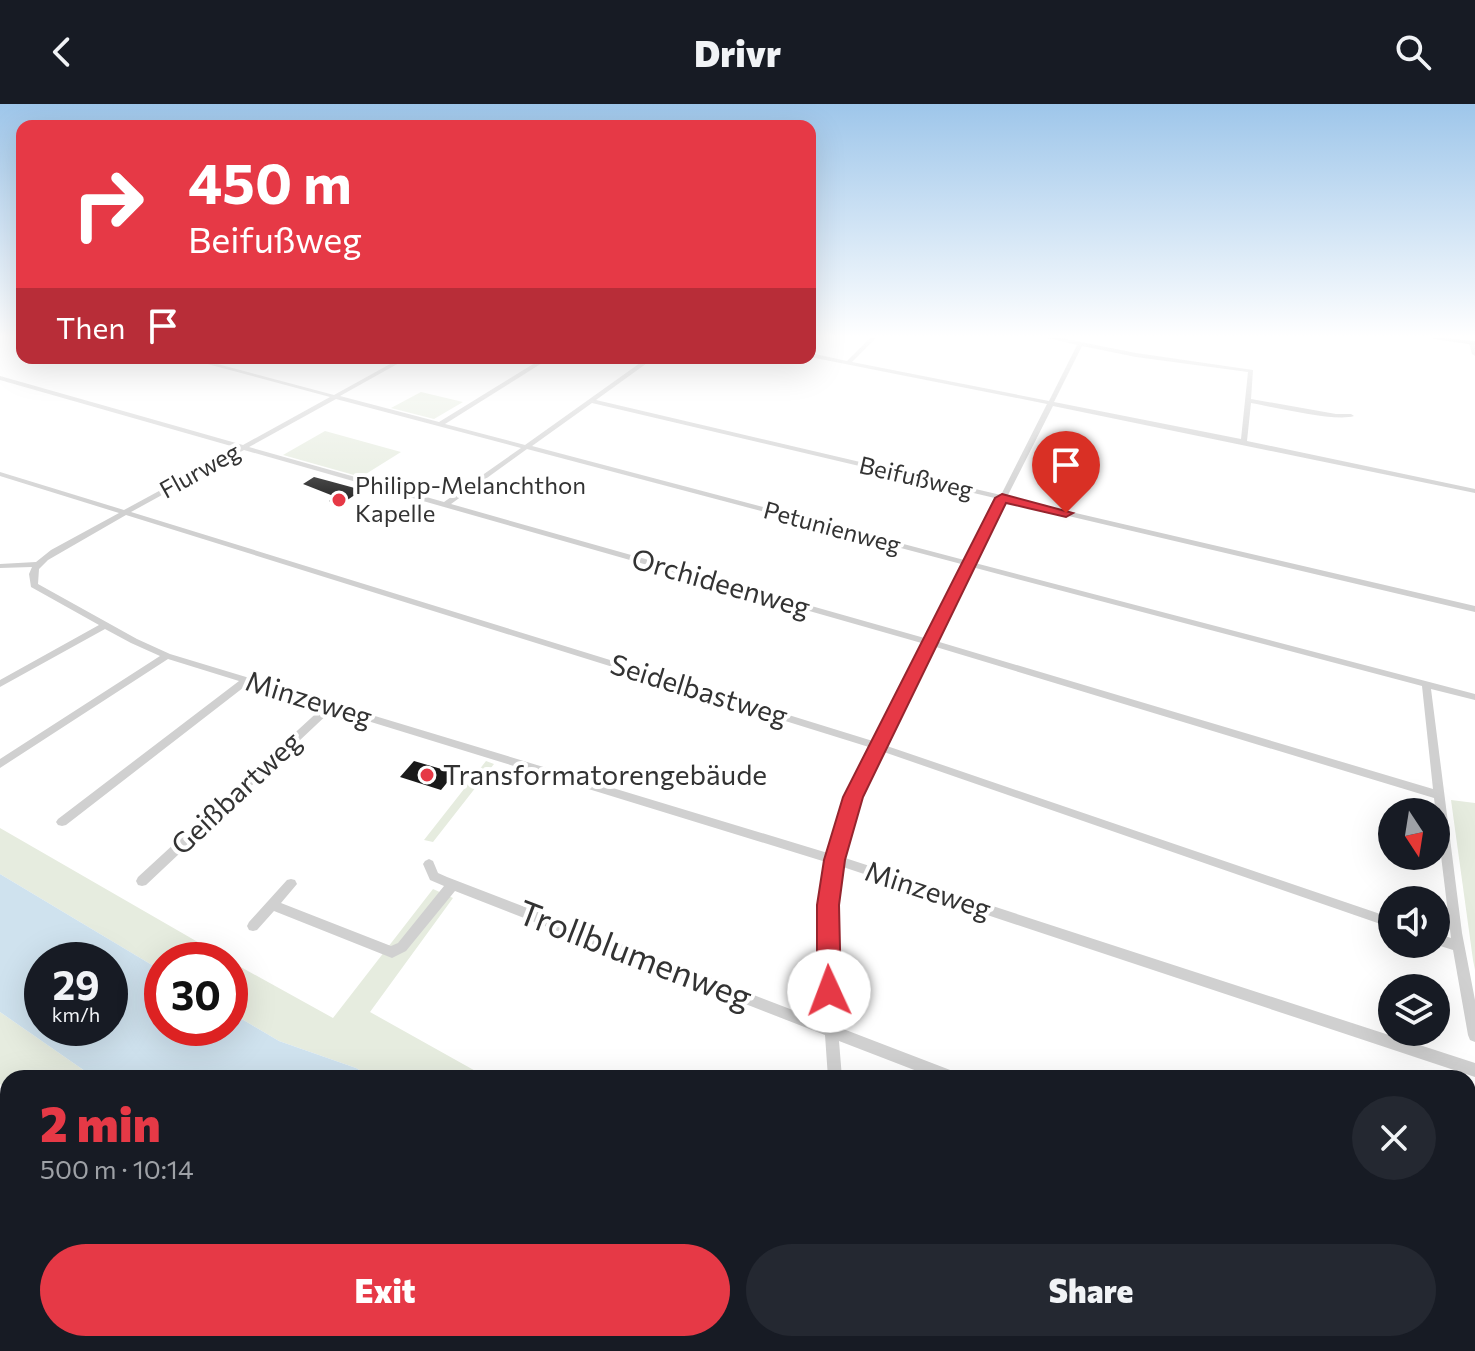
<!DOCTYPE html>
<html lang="en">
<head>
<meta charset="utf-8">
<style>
  body { margin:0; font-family:Commissioner,sans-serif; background:#242831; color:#f1f3f6; height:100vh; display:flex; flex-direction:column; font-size:30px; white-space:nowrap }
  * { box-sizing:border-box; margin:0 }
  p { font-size:26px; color:#9ea1a6 }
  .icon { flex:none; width:44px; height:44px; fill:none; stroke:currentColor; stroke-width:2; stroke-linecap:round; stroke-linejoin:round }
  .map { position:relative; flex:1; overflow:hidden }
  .details { position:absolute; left:0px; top:966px; width:1476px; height:282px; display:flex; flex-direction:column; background:#171b24; border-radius:24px 24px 0 0; box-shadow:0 8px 32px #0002 }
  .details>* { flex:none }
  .top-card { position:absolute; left:16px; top:16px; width:800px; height:244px; border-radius:16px; box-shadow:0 8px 32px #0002; background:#e63946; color:#fff; overflow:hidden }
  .needle { width:52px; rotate:168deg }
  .controls { position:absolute; left:1378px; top:694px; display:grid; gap:16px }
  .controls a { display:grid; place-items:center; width:72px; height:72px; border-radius:50%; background:#171b24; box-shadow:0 8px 32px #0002; font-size:40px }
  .speed { position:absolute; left:24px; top:838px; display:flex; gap:16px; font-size:40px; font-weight:700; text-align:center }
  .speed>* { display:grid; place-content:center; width:104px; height:104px; border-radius:50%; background:#171b24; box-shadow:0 8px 32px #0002; line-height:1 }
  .speed small { font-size:20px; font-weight:400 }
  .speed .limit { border:12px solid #d22; background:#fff; color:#111 }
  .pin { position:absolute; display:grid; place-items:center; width:68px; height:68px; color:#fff; margin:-82px -34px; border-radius:50% 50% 50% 0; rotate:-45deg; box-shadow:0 0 8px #0007 }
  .pin .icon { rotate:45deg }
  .me { position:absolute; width:88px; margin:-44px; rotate:358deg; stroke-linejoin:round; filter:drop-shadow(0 0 6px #0008) }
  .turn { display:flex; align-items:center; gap:28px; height:168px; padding:0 40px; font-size:36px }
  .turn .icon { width:104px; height:104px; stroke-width:2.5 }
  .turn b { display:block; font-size:56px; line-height:68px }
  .then { display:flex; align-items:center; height:76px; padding:0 40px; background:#0003; gap:16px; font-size:30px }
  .round { display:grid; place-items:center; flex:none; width:84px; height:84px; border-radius:42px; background:#242831 }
  .headline { display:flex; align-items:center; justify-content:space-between; height:136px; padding:0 40px }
  h1 { font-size:48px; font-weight:800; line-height:60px; color:#e63946 }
  .action { display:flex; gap:16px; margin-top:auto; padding:16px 40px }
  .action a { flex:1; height:92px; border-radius:48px; background:#e63946; color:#fff; font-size:32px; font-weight:800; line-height:92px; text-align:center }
  .action a+a { background:#242831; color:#f1f3f6 }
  header { display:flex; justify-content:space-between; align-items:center; height:104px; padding:0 40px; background:#171b24; font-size:36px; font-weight:800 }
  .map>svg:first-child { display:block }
  .green { fill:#e6ecdf }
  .water { fill:#cfe2ee; fill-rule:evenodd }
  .building { fill:#1a1a1a }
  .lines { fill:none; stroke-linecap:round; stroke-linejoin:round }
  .minor { fill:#d0d0d0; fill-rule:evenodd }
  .tertiary { fill:#d0d0d0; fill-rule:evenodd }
  .secondary { fill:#bdbdbd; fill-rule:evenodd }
  .motorway { fill:#9a9a9a; fill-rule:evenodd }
  .route { fill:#e63946; stroke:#96252e; stroke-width:2 }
  .poi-dot { fill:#e63946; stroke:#fff; stroke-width:3 }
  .labels { text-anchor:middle; stroke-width:8; stroke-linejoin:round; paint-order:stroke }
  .far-street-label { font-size:24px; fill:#333; stroke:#fff }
  .far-poi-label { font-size:24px; fill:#333; stroke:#fff; text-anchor:start }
  .street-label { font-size:28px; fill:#333; stroke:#fff }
  .poi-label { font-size:28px; fill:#333; stroke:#fff; text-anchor:start }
  .near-street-label { font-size:34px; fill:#333; stroke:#fff }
</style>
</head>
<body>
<header><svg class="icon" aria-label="back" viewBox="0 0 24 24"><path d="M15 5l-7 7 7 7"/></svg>Drivr<svg class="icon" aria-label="search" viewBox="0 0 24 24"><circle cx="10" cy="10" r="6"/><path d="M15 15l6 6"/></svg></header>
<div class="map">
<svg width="1475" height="1247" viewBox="0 0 1475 1247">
  <rect width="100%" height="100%" fill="#fff"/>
  <path class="green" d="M421 288 463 298 434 315 391 304Z
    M325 327 401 348 361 373 283 351Z
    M486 657 494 660 433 738 424 736Z
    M1451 696 1475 699V866L1473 856Z
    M0 724 229 856H162V867L0 770Z
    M433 785 453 794 370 908 488 974H373L356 964 279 937 230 908V857L333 914Z
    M0 908 95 974H8V985L0 980Z
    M365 1240H545L555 1247H375Z
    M813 1240H1014L1027 1247H825Z"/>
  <path class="water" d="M0 770 162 867V924H230V908L279 937 356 964 373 974H95L0 908ZM42 856H110V924H42Z
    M545 1240H813L825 1247H555Z"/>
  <path class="building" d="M314 373 329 377 362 386 340 401 329 397 336 393 303 380Z
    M414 657 455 669 441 686 400 673Z"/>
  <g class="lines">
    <path class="minor" d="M871 233H877L852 258 1049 297 1077 241 1044 233H1056L1136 249 1253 266 1251 295 1336 310H1351L1354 312C1335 318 1274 303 1251 299L1247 337 1475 385V389L1053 302 1007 393 1475 502V508L1005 397 975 459 1475 590V596L1431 585 1462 829 1475 896V938L1470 936 1468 931 1453 846 1434 840H1436V829L1451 834 1434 694 936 543 933 542 884 641 1392 814V824L881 647 858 693 842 753 1475 959V973L840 762C829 815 833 869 838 923L958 969 960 974H935L839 937 842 974H828L825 931 455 787 406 847 392 854 274 807 257 826 253 827 249 826 247 822 249 818 287 776 291 775 295 776 297 780 281 799 391 842 398 839 444 782 430 776 423 760 425 757 429 755 433 757 438 769 447 773 824 918C820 865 818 811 829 759L332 606 146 781 142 782 138 781 136 777 138 773 323 603 248 580 66 721 62 722 58 721 56 718 58 715 239 577 168 555 0 664V655L160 552 131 539 105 525 0 583V576L99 521 31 483 29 470 32 463 0 464V460L36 458 51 446 119 409 0 372V368L124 406 238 344 0 276V272L243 341 330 293 185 254H195L334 291 401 254H408L340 292 439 318 543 254H550L445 320 525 341 647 254H654L596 296 1001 391 1047 300 810 253V249L847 257ZM1082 242 1136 253 1248 268 1241 335 1054 298ZM336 295 521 344 444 398 249 343ZM592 299 999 395 968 457 532 342ZM527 345 965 461 928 535 451 400ZM244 346 925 540 876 638 131 408ZM126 411 872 644 848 693 831 750 170 550 137 535 38 480 39 465 48 456ZM972 463 1422 582 1433 685 936 537Z
      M1468 1164 1475 1166V1182L1468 1180Z
      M1025 1240H1051L1056 1247H1030Z"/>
    <path class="tertiary" d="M1472 237 1475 239V252L1472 250 1469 239Z"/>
    <path class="secondary" d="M1430 233 1475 237V241L1434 235Z"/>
    <path class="motorway" d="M0 1009 8 1012V1040L0 1037Z
      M0 1078 8 1081V1112L0 1109Z
      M173 1240H211L214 1247H176Z
      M282 1240H321L324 1247H285Z"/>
  </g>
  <linearGradient id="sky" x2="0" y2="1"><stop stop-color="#9ec6ea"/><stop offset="0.57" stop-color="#fff"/><stop offset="1" stop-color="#fff" stop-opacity="0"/></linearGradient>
  <rect width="1475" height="408" fill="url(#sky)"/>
  <path class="route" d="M1002 390 1073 409 1066 413 1006 399 863 693 845 756 839 801 841 887 837 895 829 898 820 895 817 887V801L824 756 843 693 995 394Z"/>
  <g class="poi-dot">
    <circle cx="339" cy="396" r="8"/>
    <circle cx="427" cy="671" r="8"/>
  </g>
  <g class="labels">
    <g class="far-street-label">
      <text transform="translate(200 367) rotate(-29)" y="8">Flurweg</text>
      <text transform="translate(916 374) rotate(13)" y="8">Beifußweg</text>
      <text transform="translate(832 424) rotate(15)" y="8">Petunienweg</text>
    </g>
    <g class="far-poi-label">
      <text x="355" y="390">Philipp-Melanchthon<tspan x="355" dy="28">Kapelle</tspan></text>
    </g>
    <g class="street-label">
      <text transform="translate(721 479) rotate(16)" y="10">Orchideenweg</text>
      <text transform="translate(699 586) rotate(17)" y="10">Seidelbastweg</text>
      <text transform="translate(309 595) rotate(17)" y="10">Minzeweg</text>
      <text transform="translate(236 689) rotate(-43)" y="10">Geißbartweg</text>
      <text transform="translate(928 786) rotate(18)" y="10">Minzeweg</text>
    </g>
    <g class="poi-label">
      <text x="443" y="681">Transformatorengebäude</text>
    </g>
    <g class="near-street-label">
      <text transform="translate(635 851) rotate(21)" y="12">Trollblumenweg</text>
    </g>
  </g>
</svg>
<div class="controls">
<a><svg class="needle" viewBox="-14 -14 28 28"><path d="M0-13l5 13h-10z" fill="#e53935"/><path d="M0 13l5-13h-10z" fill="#9ea1a6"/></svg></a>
<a><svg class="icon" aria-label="sound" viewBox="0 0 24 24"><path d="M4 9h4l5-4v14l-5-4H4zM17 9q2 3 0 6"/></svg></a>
<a><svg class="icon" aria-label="layers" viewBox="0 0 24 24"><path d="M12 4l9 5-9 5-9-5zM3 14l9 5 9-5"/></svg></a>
</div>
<div class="speed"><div>29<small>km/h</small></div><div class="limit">30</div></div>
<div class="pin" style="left:1066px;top:409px;background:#d93025"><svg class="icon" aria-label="arrive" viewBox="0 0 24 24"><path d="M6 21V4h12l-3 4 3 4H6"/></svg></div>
<svg class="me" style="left:829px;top:887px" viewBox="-20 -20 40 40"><circle r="19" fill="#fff"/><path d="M0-13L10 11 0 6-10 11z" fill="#e63946"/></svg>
<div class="top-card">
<div class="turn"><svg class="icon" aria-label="right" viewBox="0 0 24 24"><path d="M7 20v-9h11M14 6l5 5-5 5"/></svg><div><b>450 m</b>Beifußweg</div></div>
<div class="then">Then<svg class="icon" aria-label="arrive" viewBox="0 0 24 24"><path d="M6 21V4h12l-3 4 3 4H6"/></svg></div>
</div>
<section class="details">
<div class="headline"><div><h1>2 min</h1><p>500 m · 10:14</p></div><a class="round"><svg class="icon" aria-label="close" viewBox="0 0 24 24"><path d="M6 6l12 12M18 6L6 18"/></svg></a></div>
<div class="action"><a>Exit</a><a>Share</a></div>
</section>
</div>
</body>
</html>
